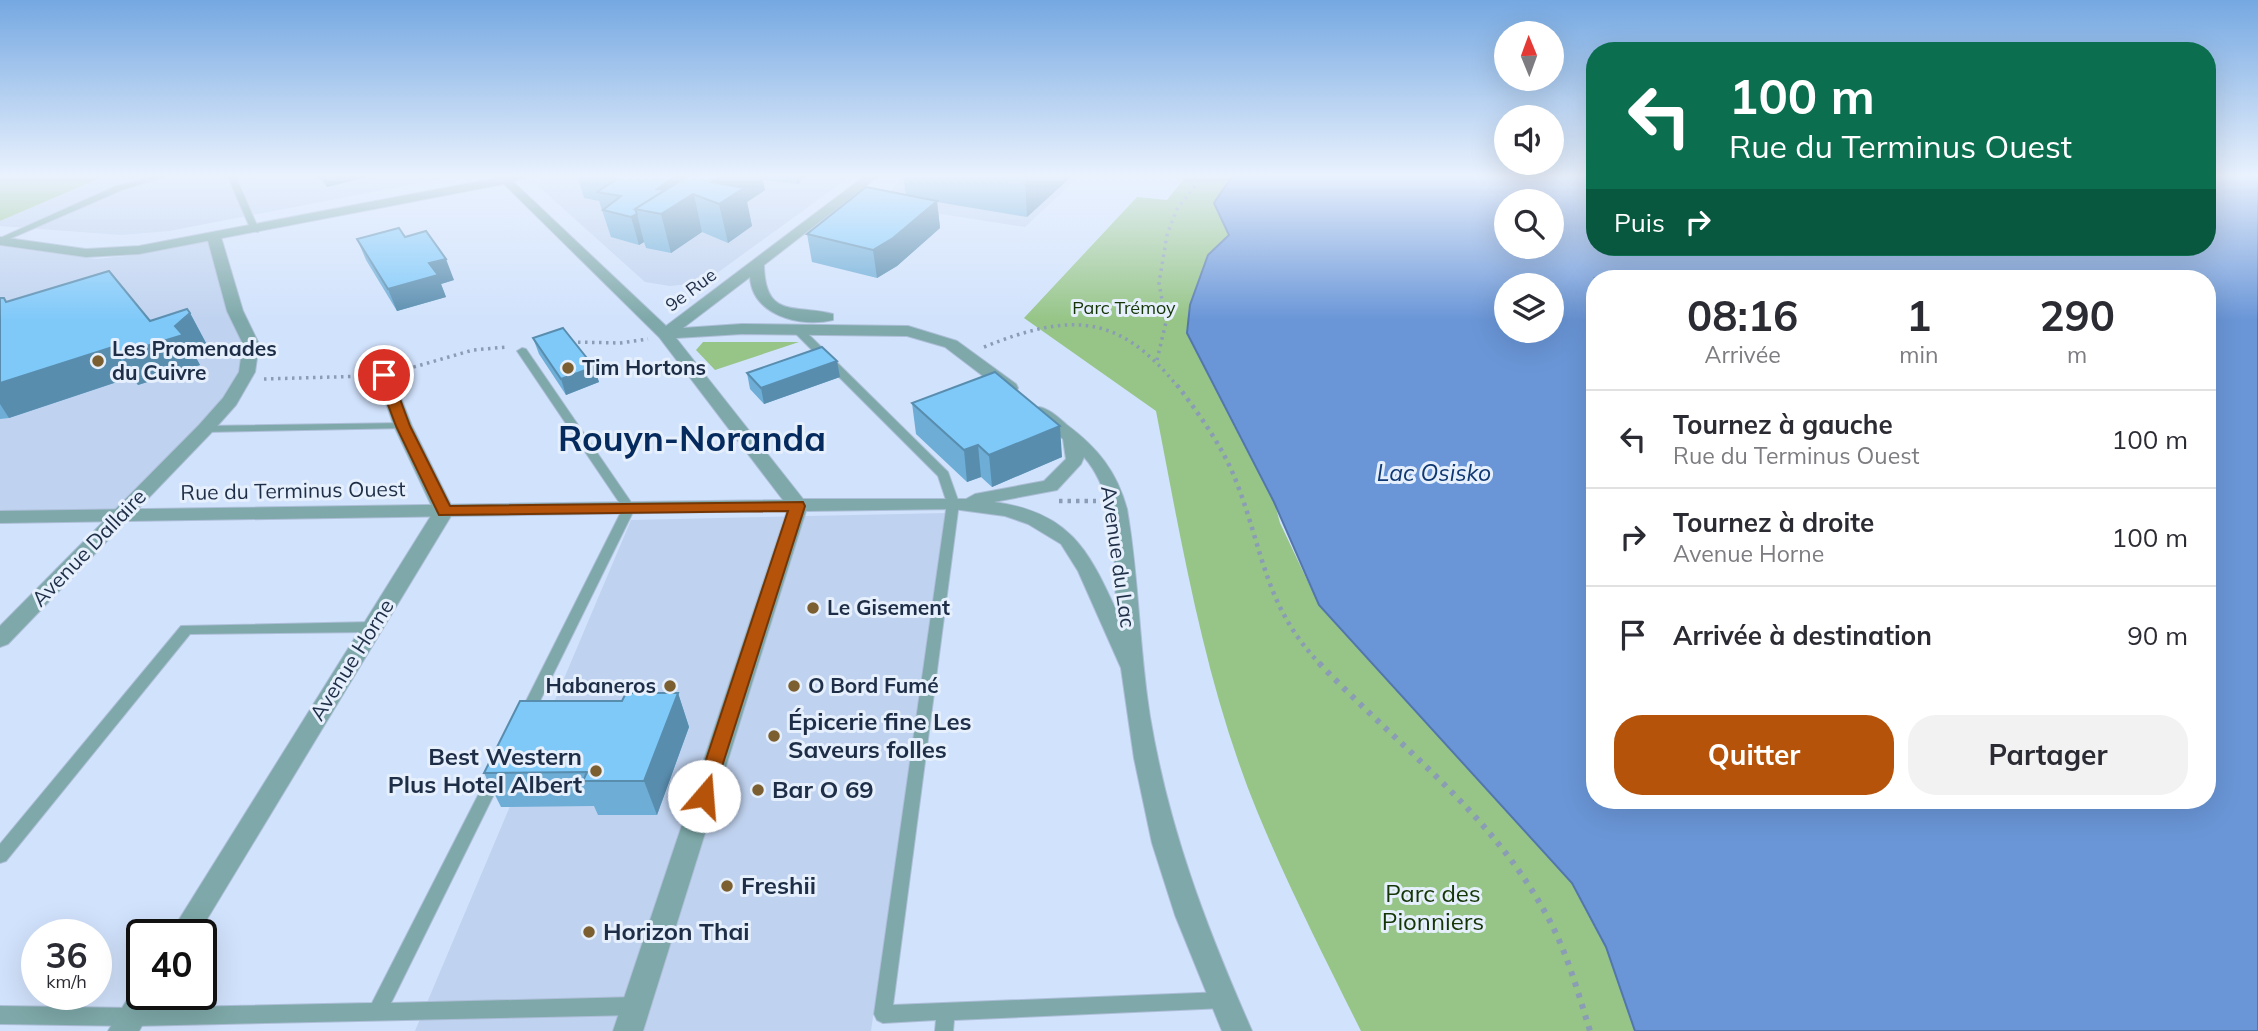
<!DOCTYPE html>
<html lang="fr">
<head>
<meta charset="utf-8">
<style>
  body { margin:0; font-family:Mulish,sans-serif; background:#f2f2f3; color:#2b2b33; height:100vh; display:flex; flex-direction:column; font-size:26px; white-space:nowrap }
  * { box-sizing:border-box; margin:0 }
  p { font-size:23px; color:#7c7c81 }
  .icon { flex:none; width:38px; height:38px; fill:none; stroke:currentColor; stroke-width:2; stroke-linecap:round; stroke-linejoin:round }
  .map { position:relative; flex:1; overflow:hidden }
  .panel { position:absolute; left:1586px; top:270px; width:630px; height:539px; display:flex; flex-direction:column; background:#fff; border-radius:28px; box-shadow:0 7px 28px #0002 }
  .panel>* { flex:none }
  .guide { position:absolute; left:1586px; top:42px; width:630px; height:214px; border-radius:28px; box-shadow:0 7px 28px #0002; background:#0b6e4f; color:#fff; overflow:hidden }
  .needle { width:46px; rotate:359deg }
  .tools { position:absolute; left:1494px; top:21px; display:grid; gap:14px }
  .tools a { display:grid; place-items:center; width:70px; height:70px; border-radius:50%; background:#fff; box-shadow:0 7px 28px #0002; font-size:35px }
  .speed { position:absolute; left:21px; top:919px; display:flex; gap:14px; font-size:35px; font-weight:700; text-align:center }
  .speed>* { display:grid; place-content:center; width:91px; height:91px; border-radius:50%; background:#fff; box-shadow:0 7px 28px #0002; line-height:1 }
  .speed small { font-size:18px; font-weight:400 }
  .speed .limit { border:4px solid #111; border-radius:10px; background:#fff; color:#111 }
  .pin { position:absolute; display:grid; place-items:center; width:60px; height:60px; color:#fff; margin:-30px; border:4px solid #fff; border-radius:50%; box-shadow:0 2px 7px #0007 }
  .me { position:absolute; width:77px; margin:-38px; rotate:18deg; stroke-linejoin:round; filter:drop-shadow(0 0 5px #0008) }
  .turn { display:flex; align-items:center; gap:24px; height:147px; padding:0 28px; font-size:32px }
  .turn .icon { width:91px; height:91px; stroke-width:2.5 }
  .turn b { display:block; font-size:49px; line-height:60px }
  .then { display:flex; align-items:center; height:66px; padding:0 28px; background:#0003; gap:14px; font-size:26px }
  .eta { display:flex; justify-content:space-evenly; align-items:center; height:119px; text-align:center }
  .eta b { font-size:42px; font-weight:700; line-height:49px }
  .cta { display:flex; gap:14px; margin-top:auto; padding:14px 28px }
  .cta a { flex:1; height:80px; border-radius:28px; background:#b45309; color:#fff; font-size:28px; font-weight:700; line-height:80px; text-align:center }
  .cta a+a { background:#f2f2f3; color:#2b2b33 }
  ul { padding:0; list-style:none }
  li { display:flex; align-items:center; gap:21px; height:98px; padding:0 28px; border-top:2px solid #e1e1e2 }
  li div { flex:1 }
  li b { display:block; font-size:26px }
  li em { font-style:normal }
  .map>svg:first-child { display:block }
  .built { fill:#bfd2ef }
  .green { fill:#96c587 }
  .water { fill:#6a96d7; stroke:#5377ac; stroke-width:2; fill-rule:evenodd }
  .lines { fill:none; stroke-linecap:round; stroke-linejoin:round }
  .service-casing { stroke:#adbed8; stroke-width:2 }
  .minor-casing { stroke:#adbed8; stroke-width:2 }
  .tertiary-casing { stroke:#adbed8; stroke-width:2 }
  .path-far2 { stroke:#8b9cb5; stroke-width:3.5; stroke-dasharray:2.5 4.5; stroke-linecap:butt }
  .path-far1 { stroke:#8b9cb5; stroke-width:4.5; stroke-dasharray:3.5 5; stroke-linecap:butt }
  .path { stroke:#8b9cb5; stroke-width:6; stroke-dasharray:4.5 7; stroke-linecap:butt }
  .service { fill:#7ea8a9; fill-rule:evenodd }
  .minor { fill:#7ea8a9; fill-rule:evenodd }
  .tertiary { fill:#7ea8a9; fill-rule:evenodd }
  .wall { fill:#6dadd6 }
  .shaded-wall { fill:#598dae }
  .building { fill:#7fc9f9; stroke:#598dae; stroke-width:2 }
  .route { fill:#b45309; stroke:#753606; stroke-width:2 }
  .poi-dot { fill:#7b5f31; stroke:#e6effc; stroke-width:2.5 }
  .labels { text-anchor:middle; stroke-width:6; stroke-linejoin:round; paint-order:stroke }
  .far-street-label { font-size:18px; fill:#1e2e47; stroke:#e6effc }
  .far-park-label { font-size:18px; fill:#143606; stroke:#e6effc }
  .poi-label { font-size:21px; font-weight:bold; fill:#1e2e47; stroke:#e6effc; text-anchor:start }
  .street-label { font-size:21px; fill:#1e2e47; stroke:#e6effc }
  .water-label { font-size:23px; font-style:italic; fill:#0f3872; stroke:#e6effc }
  .near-poi-label { font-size:24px; font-weight:bold; fill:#1e2e47; stroke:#e6effc; text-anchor:start }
  .near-park-label { font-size:24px; fill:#143606; stroke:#e6effc }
  .town-label { font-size:35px; font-weight:bold; fill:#052a5d; stroke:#e6effc }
</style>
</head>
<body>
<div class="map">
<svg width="2258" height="1031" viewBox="0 0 2258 1031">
  <rect width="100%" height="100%" fill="#d1e2fc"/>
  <path class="built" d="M107 175H462L169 231 121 235 0 226V221Z
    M551 175H852L713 276 697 283 670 286 645 282 537 185Z
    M906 175H1080L1025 227 877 204Z
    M214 237 246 335 247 372 121 516 0 517V246L97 259 134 255Z
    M946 513 871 1031H415L631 520Z"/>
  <path class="green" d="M0 175H107L0 221Z
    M1187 175H1233L1215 204 1229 235 1208 255 1280 523 1319 605 1572 883 1606 947 1635 1031H1361C1325 959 1288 886 1257 811 1205 684 1182 545 1156 411L1024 318 1137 197 1167 200Z
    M703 342H799L715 370 696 350Z"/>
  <path class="water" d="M1233 175H1594V247H2207V175H2258V1031H1635L1606 947 1572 883 1319 605 1274 502 1187 333 1190 305 1208 255 1229 235 1214 203ZM1507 201H1552V247H1507ZM1594 278H2207V800H1594ZM1507 285H1552V331H1507Z"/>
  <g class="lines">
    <defs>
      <path id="service" d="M158 175H172L122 190 0 243V238L116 186Z
        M227 175H235L259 230 258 232 251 230Z
        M797 326 801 327 948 472 959 503 893 1005 1224 992 1230 994 1233 1000 1230 1006 1224 1008 954 1020 953 1031H935L936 1020 883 1023 877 1020 874 1014 947 503 938 476 793 331V327Z
        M522 348 526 349 635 508 532 717 530 721 525 723 520 721 518 717 623 508 517 351Z
        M403 423 409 426 407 428 205 432 199 429 205 426Z
        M373 622 378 624 380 627 378 630 373 632 190 634 6 861 0 863V844L181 626Z
        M498 764 503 766 506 770 391 1003 636 997 642 1000 645 1006 642 1012 636 1015 132 1026 0 1024V1006L132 1008 372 1003 493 766Z"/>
      <path id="minor" d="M508 175H527L512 183H502V177Z
        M214 233 221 237 243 311 259 344 255 372 236 405 211 433 8 644 0 647V626L199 425 223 398 239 372 243 344 227 311 207 237Z
        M384 370 392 375 412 426 454 511 198 934H170L434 511 394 426 376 375Z
        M142 982V994H160L139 1031H108L136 985Z"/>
      <path id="tertiary" d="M866 175H880L764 265C765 320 796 304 833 314V320C800 328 752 315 750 277L683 328 742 324 908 326 957 341 1016 384 1018 388 1016 392H1004L945 347 907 336 742 334 676 338 803 499H966L975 494 1044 481 1066 459 1063 439 1030 412 1039 407C1050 409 1059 418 1067 425 1098 448 1117 472 1127 509 1139 578 1139 648 1150 717 1169 830 1206 926 1252 1031H1222L1175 915 1152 843 1134 758 1121 668 1078 571 1061 544 1028 524 1005 516 953 509 806 511 643 1031H613L787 511 0 523V511L783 500 659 337 504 184 139 254 86 257 0 245V237L86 249 139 246 507 176 666 326ZM1084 457C1119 497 1114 560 1116 610 1088 548 1068 512 994 502L1057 490 1081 464Z"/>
    </defs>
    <use href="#service" class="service-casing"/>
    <use href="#minor" class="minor-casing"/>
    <use href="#tertiary" class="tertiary-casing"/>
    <path class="path-far2" d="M571 342 620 343 648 339
      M984 347C1069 313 1118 312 1178 387
      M1157 360 1166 322 1159 283 1167 235 1177 209 1204 175
      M400 371 473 350 507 347
      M264 379 368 376"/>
    <path class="path-far1" d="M1177 385C1199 414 1223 447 1236 481 1264 552 1264 606 1321 665
      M1059 501H1096"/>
    <path class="path" d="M1319 663C1395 743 1487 810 1542 907 1565 945 1577 989 1590 1031"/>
    <use href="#service" class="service"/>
    <use href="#minor" class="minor"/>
    <use href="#tertiary" class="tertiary"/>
  </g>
  <path class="wall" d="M316 175H375L327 187Z
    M577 175H806L798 184 762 180 765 190 747 202 752 226 728 243 702 232 671 253 646 248 644 242 639 245 611 237 599 201 584 198Z
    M903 175H1073L1027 217 937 202 940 228 897 266 877 278 812 262 807 234 906 195Z
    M405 237 454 280 441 284 446 297 397 311 366 260 357 239Z
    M0 298 7 302 150 321 190 313 206 343 194 354 200 365 138 385 132 377 9 418 0 419Z
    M533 338 594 367 599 382 566 395 539 354Z
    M837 361 840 377 764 404 750 389 747 373Z
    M912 403 1062 457 992 487 981 477 967 482 916 434Z
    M678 693 689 727 657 815H598L594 806 501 807 484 773 622 701Z"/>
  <path class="shaded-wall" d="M322 175H375L327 187Z
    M677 175H699L702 189 694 195 702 232 671 253 661 214 657 189Z
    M722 175H762L765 190 747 202 752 226 728 243 719 204 712 182Z
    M796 175H806L798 184Z
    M1030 175H1073L1027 217 1025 179Z
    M937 201 940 228 897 266 877 278 873 250Z
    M637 214 644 242 639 245 631 217Z
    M446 259 454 280 441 284 446 297 397 311 388 289 429 263Z
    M190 313 206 343 194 354 200 365 138 385 120 354 175 326Z
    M113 347 132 377 9 418 0 404V383Z
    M837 361 840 377 764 404 761 388Z
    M594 367 599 382 566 395 561 379Z
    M1060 426 1062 457 992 487 989 455Z
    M978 445 981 477 967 482 964 450Z
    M678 693 689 727 657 815 644 781Z"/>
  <path class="building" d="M595 175H677L657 189 665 190 635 209 637 214 631 217 603 210 621 196 597 192 617 179Z
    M690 175H722L712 182 744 188 719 204 693 194 661 214 635 209Z
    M1001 175H1030L1025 179Z
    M866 187 937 201 893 238 873 250 807 234Z
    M399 228 405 237 426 231 446 259 429 263 438 275 388 289 357 239Z
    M109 271 150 321 187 309 190 313 175 326 183 335 120 354 113 347 0 383V298H4L6 302Z
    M563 328 594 367 561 379 533 338Z
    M822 347 837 361 761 388 747 373Z
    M995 372 1060 426 989 455 978 445 964 450 912 403Z
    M626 693H678L644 781H583L587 772 484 773 520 701H622Z"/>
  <linearGradient id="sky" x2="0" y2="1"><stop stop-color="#75a8e1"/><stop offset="0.55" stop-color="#eaf2fe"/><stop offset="1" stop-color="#eaf2fe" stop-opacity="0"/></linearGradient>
  <rect width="2258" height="320" fill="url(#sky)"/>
  <path class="route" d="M384 371 391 375 410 426 450 506 803 502 805 506 711 801H697L694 796 788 511 439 515 396 426 377 375Z"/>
  <g class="poi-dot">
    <circle cx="98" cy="361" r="7"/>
    <circle cx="568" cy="368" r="7"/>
    <circle cx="813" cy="608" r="7"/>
    <circle cx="670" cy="686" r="7"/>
    <circle cx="794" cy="686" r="7"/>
    <circle cx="774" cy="736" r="7"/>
    <circle cx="596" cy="771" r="7"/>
    <circle cx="758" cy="790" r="7"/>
    <circle cx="727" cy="886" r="7"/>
    <circle cx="589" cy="932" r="7"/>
  </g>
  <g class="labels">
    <g class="far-street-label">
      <text transform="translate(691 290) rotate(-37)" y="6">9e Rue</text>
    </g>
    <g class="far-park-label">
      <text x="1124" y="314">Parc Trémoy</text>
    </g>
    <g class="poi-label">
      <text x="112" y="356">Les Promenades<tspan x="112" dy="24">du Cuivre</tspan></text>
      <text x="582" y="375">Tim Hortons</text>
      <text x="827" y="615">Le Gisement</text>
      <text x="656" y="693" text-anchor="end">Habaneros</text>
      <text x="808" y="693">O Bord Fumé</text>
    </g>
    <g class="street-label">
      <text transform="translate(293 491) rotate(-1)" y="7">Rue du Terminus Ouest</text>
      <text transform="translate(89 548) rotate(-46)" y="7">Avenue Dallaire</text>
      <text transform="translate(1118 557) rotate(82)" y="7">Avenue du Lac</text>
      <text transform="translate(352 660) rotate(-58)" y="7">Avenue Horne</text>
    </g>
    <g class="water-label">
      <text x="1434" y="481">Lac Osisko</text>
    </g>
    <g class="near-poi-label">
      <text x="788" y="730">Épicerie fine Les<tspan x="788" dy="28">Saveurs folles</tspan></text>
      <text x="582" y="765" text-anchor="end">Best Western<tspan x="582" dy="28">Plus Hotel Albert</tspan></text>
      <text x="772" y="798">Bar O 69</text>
      <text x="741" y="894">Freshii</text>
      <text x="603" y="940">Horizon Thai</text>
    </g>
    <g class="near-park-label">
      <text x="1433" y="902">Parc des<tspan x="1433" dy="28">Pionniers</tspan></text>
    </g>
    <g class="town-label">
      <text x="692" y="451">Rouyn-Noranda</text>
    </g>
  </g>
</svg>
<div class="tools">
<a><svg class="needle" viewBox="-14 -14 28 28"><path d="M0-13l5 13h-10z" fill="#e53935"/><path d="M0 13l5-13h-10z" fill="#7c7c81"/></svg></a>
<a><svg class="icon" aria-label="sound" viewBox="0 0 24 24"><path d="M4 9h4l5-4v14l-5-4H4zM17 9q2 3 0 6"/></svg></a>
<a><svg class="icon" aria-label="search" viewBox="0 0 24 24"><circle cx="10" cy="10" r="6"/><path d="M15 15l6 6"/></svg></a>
<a><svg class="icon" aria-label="layers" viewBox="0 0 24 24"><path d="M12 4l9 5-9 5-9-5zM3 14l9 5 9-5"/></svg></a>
</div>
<div class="speed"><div>36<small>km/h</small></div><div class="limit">40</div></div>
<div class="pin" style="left:384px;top:375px;background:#d93025"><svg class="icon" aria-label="arrive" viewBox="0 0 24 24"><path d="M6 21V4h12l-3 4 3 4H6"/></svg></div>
<svg class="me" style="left:704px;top:796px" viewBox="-20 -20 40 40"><circle r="19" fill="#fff"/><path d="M0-13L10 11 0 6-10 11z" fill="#b45309"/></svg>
<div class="guide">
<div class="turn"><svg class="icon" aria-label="left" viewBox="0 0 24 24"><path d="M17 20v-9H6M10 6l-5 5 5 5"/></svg><div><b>100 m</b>Rue du Terminus Ouest</div></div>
<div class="then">Puis<svg class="icon" aria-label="right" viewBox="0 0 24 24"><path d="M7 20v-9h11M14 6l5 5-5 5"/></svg></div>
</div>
<section class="panel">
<div class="eta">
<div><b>08:16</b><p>Arrivée</p></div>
<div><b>1</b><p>min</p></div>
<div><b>290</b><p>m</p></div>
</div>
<ul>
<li><svg class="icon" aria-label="left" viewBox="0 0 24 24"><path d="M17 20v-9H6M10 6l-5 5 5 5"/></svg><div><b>Tournez à gauche</b><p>Rue du Terminus Ouest</p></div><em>100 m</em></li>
<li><svg class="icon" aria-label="right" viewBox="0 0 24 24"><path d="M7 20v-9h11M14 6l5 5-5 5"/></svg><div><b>Tournez à droite</b><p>Avenue Horne</p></div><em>100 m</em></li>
<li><svg class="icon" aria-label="arrive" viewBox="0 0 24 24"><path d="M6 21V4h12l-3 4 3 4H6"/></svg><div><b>Arrivée à destination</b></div><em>90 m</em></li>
</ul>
<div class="cta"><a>Quitter</a><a>Partager</a></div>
</section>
</div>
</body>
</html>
